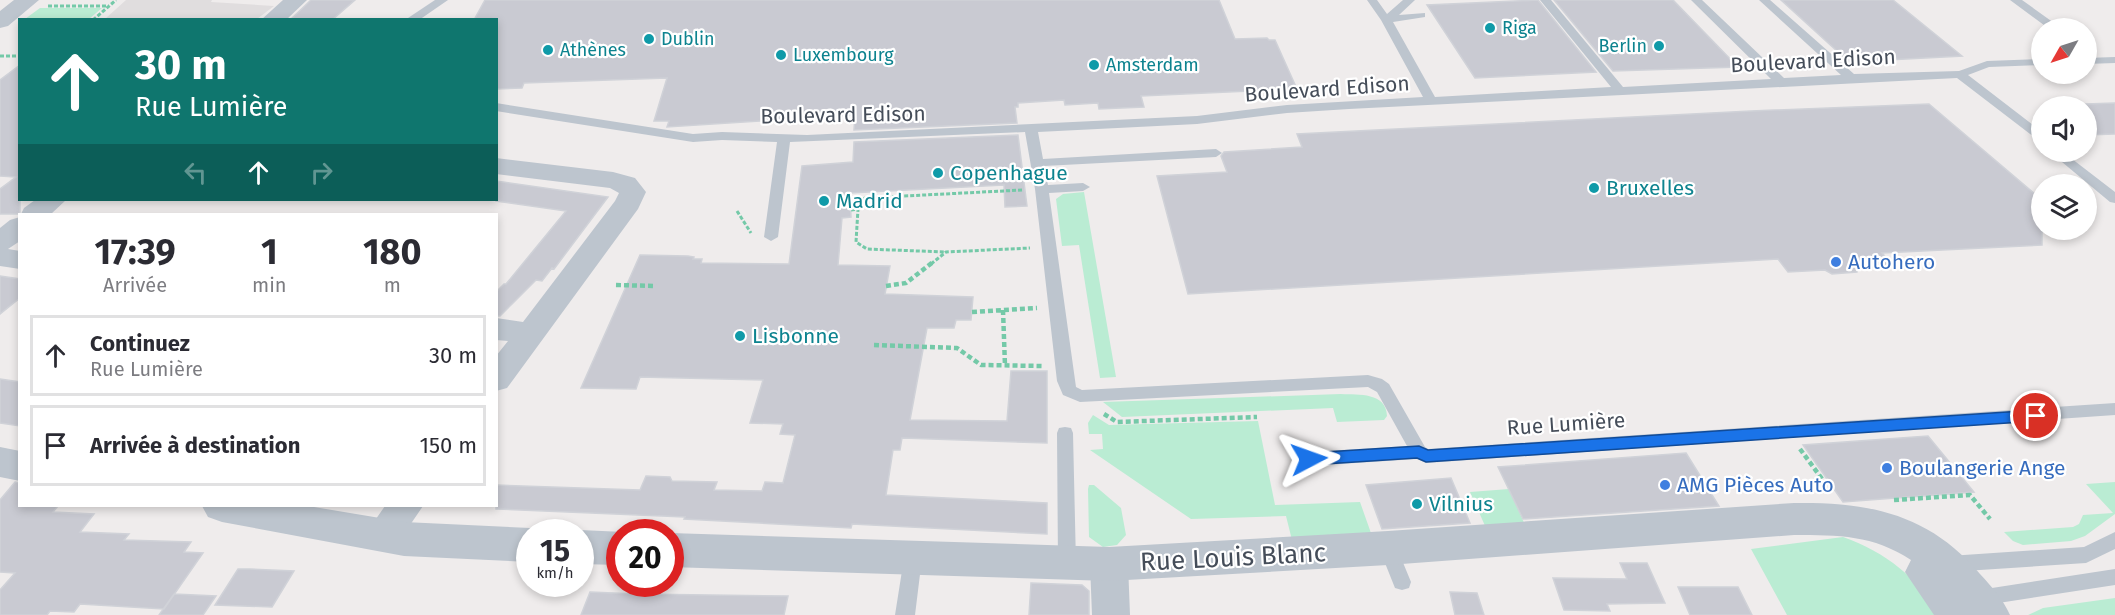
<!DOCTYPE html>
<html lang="fr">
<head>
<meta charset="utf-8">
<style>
  body { margin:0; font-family:"Fira Sans",sans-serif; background:#f2f2f3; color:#2b2b33; height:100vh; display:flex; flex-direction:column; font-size:22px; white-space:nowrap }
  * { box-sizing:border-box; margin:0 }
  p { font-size:20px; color:#7c7c81 }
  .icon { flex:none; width:33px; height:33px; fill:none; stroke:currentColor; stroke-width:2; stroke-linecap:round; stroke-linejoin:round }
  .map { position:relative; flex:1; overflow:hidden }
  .panel { position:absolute; left:18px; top:213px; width:480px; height:294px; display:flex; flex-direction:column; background:#fff; border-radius:0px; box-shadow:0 3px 9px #0003 }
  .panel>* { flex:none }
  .hud { position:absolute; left:18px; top:18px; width:480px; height:183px; border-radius:0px; box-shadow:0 3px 9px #0003; background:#0f766e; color:#fff; overflow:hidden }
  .needle { width:39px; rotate:231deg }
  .tools { position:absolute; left:2031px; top:18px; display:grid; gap:12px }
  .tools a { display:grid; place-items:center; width:66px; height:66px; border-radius:50%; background:#fff; box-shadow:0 3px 9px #0003; font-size:30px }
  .speed { position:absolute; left:516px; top:519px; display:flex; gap:12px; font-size:30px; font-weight:700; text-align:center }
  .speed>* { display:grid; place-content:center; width:78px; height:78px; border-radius:50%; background:#fff; box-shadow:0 3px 9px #0003; line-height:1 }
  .speed small { font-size:15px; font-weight:400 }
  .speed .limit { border:9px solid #d22; background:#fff; color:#111 }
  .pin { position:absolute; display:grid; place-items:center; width:51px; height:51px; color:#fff; margin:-26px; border:3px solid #fff; border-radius:50%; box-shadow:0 2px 6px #0007 }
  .me { position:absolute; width:66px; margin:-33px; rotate:86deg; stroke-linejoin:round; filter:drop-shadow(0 0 4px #0008) }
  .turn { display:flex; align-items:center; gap:21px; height:126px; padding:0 18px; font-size:27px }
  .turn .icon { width:78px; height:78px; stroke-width:2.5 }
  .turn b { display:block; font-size:42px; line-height:51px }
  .lanes { display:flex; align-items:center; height:57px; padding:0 18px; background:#0003; justify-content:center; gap:30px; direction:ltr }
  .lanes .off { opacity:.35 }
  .eta { display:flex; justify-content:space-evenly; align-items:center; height:102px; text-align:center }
  .eta b { font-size:36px; font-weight:700; line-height:42px }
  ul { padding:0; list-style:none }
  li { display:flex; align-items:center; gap:18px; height:81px; margin:0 12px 9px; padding:0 6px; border:3px solid #e1e1e2; border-radius:0px }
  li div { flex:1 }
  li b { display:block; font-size:22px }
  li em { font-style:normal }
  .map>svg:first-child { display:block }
  .education { fill:#e0ddde }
  .green { fill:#baecd3 }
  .building { fill:#c9cad2; stroke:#d0d2d8; stroke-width:1.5 }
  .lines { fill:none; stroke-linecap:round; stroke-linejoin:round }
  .path-far1 { stroke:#74c9a8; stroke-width:3; stroke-dasharray:4 2; stroke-linecap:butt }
  .path { stroke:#74c9a8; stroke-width:4.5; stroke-dasharray:5 3; stroke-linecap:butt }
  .service { fill:#bdc5ce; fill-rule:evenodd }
  .minor { fill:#bdc5ce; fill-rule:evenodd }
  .tertiary { fill:#bdc5ce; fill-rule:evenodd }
  .route { fill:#1a73e8; stroke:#114b97; stroke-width:1.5 }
  .culture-dot { fill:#0f9aa8; stroke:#fff; stroke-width:2 }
  .shop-dot { fill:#3f7fe0; stroke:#fff; stroke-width:2 }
  .labels { text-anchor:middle; stroke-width:4.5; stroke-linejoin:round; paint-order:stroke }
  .far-culture-label { font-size:18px; fill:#0d838f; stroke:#fff; text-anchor:start }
  .street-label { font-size:21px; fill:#454d59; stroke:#fff }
  .culture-label { font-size:21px; fill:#0d838f; stroke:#fff; text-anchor:start }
  .shop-label { font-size:21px; fill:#366cbe; stroke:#fff; text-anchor:start }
  .near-street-label { font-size:26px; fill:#454d59; stroke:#fff }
</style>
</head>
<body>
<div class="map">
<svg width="2115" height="615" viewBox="0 0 2115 615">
  <rect width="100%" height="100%" fill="#efecec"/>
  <path class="education" d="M126 0H212L211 2 274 6 257 19H105Z"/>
  <path class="green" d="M40 8H102L89 19H25Z
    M1084 192 1116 377 1100 378 1079 245 1062 246 1056 199 1063 194Z
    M1341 394C1359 395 1386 392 1387 416L1384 420 1337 422 1333 408 1122 417 1103 402Z
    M1093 415 1109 425 1258 421 1275 505 1360 502 1372 536 1292 540 1286 516 1191 519 1090 450 1103 449 1102 434H1089L1088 423Z
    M2115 482V514L2085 536 2071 541 2023 545 2013 541 2004 532 2073 527 2079 524 2083 515 2113 513 2086 484Z
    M1089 485H1094L1121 508 1126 535 1117 545 1103 547 1089 537 1088 489Z
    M1509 489 1525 525 1486 528 1470 492Z
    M1843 537C1887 553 1915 576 1941 615H1787L1751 549Z
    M2115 598V615H2028L2043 608Z"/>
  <path class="building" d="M311 0H355L332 20H290Z
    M485 0H1219L1235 39 1267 38 1269 40H1275L1297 89 1141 96 1144 107 1099 109 1098 103 1065 105 1064 100 1018 103V107H1015L1017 123 854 130 855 115 667 127 669 121H654L667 78 524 83 522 88 496 89V20H474Z
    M1538 0 1596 72 1475 78 1427 5Z
    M1554 0H1673L1738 67 1613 71Z
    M1781 0H1893L1962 56 1849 62Z
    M20 65V212L19 214H0V189L16 177 0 176V80Z
    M2115 103V134L2086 135V104Z
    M1929 104 2042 200V245L1882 253 1894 266 1858 268 1857 272 1832 274 1825 270 1788 272 1778 259 1188 294 1157 176 1227 172 1221 156 1224 152 1302 147 1297 134 1751 111Z
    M1018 135 1027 206 1005 207 1004 185 850 193 851 217 842 218 838 265 890 266 885 294 973 297 971 320H956L954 328H927L910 420 1007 421 1011 371H1047V443L902 438 900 450H893L886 495 1047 503V534L852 524 851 528 684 519 685 517 496 509V485L640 490 646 476 670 477 672 481 717 482 714 490 762 491 765 482 783 483 795 435 780 434 783 424 750 423 763 380 640 377 636 389 581 388 640 255 688 256 694 257 693 259H702L701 263 789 264 802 166 853 162 854 142Z
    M496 181 608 197 554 269 552 268 542 281 536 280 500 316H496V292L504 284H506L566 211 496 201Z
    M0 276 20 279V298L0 314Z
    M0 379 20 382V426L0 423Z
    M1928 436 1974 492 1843 502 1803 445Z
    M1686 453 1719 506 1523 519 1498 467Z
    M1451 478 1470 523 1382 529 1366 485Z
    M15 482 20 483V506H58L53 512 94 514 80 532 129 534 124 540 191 542 184 552 203 553 164 609 80 604 74 612 50 611 47 615H0V590L15 573 0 572V500Z
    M1620 563H1647L1665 603 1607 604 1610 611 1564 610 1553 578 1627 579Z
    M238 569H250L294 571 272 607 215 605Z
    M1031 583 1082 585 1089 591V615H1029Z
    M1678 587H1738L1752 615H1690Z
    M590 592 637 594 788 596 784 615H581Z
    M1450 592 1477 593 1484 615H1455Z
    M174 594 216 596 203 615H159Z"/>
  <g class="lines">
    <path class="path-far1" d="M48 6H109
      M93 20 116 0
      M0 56H20
      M858 209 859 201 865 198 1023 190
      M851 210 858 209 856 242 867 249 945 252
      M737 211 751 233
      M931 264 946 252 1030 248"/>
    <path class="path" d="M616 285 656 286
      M886 286 906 283 933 262
      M1003 310 1005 366
      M972 312 1037 308
      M874 345 957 348 981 365 1044 366
      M1104 414 1117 422 1257 417
      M1800 449 1831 491
      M1894 500 1970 495 1990 519"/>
    <path class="service" d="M435 0H448L419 20H405Z
      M1367 0H1377L1387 14 1403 0H1415L1399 15 1425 13V17L1393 22 1435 97 1611 87 1540 0H1551L1623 87 1771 79 1691 0H1702L1784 78 1841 75 1759 0H1770L1854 74 1959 71 1987 61 2042 59V65L1989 67 1968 75 2042 132V143L1957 78 1349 109 1287 113 1197 124 1038 132 1043 159 1216 149 1222 153 1216 157 1044 166 1048 185 1083 183 1090 187 1083 191 1049 193 1076 387 1082 390 1368 375 1382 379 1389 384 1425 447 1428 449 2115 403V415L1426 463 1417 459 1309 466 1303 464 1300 459 1303 454 1309 452 1407 446 1377 392 1368 387 1080 402 1063 395 1057 381 1035 189 1025 132 790 142 778 237 771 241 764 237 777 142 722 140 693 142 496 111V103L693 134 722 132 807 135 1197 116 1287 105 1423 97 1381 20Z
      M2010 0H2022L2061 28H2048Z
      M2115 57V63L2086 64V58Z
      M2050 152H2063L2115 192V203L2110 202Z
      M1065 427 1071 428 1073 433 1076 564 1074 570 1067 572 1060 570 1058 564 1057 433 1059 428Z
      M2115 532V549L2086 563 1949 572 1942 570 1940 564 1942 558 1949 556 2084 547Z
      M1388 540 1394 543 1397 548 1411 582 1409 588 1402 590 1395 588 1379 548 1382 543Z
      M913 550 920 553 922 558 915 615H895L904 558 906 553Z
      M2115 569V585L1979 606 1972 604 1969 598 1972 592 1979 590Z"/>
    <path class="minor" d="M14 0H39L8 26 0 28V11Z
      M283 0H307L286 20H261Z
      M496 158 613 172 635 178 646 192 638 209 507 388 496 391V356L508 341 496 340V318L523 322 615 201 619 193 610 188 496 174Z
      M35 200H66L51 214H21L24 208Z
      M20 217V241L8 249 20 251V269L0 266V228L10 220Z
      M385 506H423L395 547 382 551 369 547 364 536Z
      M1109 548 1122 553 1128 564 1130 615H1092L1090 564 1096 553Z"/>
    <path class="tertiary" d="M0 447 20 451V481L0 477Z
      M1794 503C1870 502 1929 514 1980 574 1992 587 2003 599 2010 615H1934L1905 572 1911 560C1873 535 1839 535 1794 535L1388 565 1109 581 670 567V533L1109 547 1388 531Z
      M202 506H308L404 522 530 528 542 532H530V562L404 556 222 522 208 517Z
      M580 530 624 532H620V565L580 564V532H573Z"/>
  </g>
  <path class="route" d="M2036 410 2042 412 2044 416 2042 419 2036 421 1426 462 1417 458 1309 465 1304 464 1302 459 1304 455 1309 453 1419 446 1428 450Z"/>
  <g class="culture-dot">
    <circle cx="1490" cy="28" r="6"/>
    <circle cx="649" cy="39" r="6"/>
    <circle cx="1659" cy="46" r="6"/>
    <circle cx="548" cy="50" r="6"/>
    <circle cx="781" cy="55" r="6"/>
    <circle cx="1094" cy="65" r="6"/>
    <circle cx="938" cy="173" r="6"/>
    <circle cx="1594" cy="188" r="6"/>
    <circle cx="824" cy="201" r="6"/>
    <circle cx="740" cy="336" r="6"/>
    <circle cx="1417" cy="504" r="6"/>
  </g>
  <g class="shop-dot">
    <circle cx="1836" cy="262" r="6"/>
    <circle cx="1887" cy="468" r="6"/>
    <circle cx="1665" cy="485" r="6"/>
  </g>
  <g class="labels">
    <g class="far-culture-label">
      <text x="1502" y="34">Riga</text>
      <text x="661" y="45">Dublin</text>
      <text x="1647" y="52" text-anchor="end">Berlin</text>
      <text x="560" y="56">Athènes</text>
      <text x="793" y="61">Luxembourg</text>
      <text x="1106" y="71">Amsterdam</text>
    </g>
    <g class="street-label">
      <text transform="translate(1813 61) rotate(-3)" y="7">Boulevard Edison</text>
      <text transform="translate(1327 89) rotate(-4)" y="7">Boulevard Edison</text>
      <text transform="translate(843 115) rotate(-1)" y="7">Boulevard Edison</text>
      <text transform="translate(1566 424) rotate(-4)" y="7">Rue Lumière</text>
    </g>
    <g class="culture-label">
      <text x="950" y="180">Copenhague</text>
      <text x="1606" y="195">Bruxelles</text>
      <text x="836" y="208">Madrid</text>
      <text x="752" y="343">Lisbonne</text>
      <text x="1429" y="511">Vilnius</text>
    </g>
    <g class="shop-label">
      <text x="1848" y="269">Autohero</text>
      <text x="1899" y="475">Boulangerie Ange</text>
      <text x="1677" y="492">AMG Pièces Auto</text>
    </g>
    <g class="near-street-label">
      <text transform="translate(1233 557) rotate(-3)" y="9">Rue Louis Blanc</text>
    </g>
  </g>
</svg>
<div class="tools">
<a><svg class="needle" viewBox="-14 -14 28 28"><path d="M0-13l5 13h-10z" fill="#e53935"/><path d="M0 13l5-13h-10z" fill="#7c7c81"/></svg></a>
<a><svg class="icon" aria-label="sound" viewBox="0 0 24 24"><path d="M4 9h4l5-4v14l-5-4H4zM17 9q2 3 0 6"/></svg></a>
<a><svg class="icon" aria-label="layers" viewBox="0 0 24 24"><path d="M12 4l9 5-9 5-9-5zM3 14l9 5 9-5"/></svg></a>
</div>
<div class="speed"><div>15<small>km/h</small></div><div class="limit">20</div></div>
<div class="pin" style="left:2036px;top:416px;background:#d93025"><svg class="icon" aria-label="arrive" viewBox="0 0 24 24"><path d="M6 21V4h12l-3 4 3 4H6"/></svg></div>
<svg class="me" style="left:1309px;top:459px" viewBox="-20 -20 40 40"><path d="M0-17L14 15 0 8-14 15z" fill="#1a73e8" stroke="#fff" stroke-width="4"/></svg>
<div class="hud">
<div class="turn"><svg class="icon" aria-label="ahead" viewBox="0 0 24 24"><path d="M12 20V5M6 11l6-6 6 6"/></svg><div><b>30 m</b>Rue Lumière</div></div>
<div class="lanes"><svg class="icon off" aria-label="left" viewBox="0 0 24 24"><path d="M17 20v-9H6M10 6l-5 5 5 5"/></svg><svg class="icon" aria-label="ahead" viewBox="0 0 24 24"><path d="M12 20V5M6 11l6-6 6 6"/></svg><svg class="icon off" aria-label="right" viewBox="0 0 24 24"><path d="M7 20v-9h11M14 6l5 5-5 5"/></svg></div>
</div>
<section class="panel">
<div class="eta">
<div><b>17:39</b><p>Arrivée</p></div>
<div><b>1</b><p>min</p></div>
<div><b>180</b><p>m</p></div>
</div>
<ul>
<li><svg class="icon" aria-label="ahead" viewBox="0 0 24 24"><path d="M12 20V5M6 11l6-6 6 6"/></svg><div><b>Continuez</b><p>Rue Lumière</p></div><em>30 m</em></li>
<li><svg class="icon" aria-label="arrive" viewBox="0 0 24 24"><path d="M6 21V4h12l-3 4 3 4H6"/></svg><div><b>Arrivée à destination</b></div><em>150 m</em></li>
</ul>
</section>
</div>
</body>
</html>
